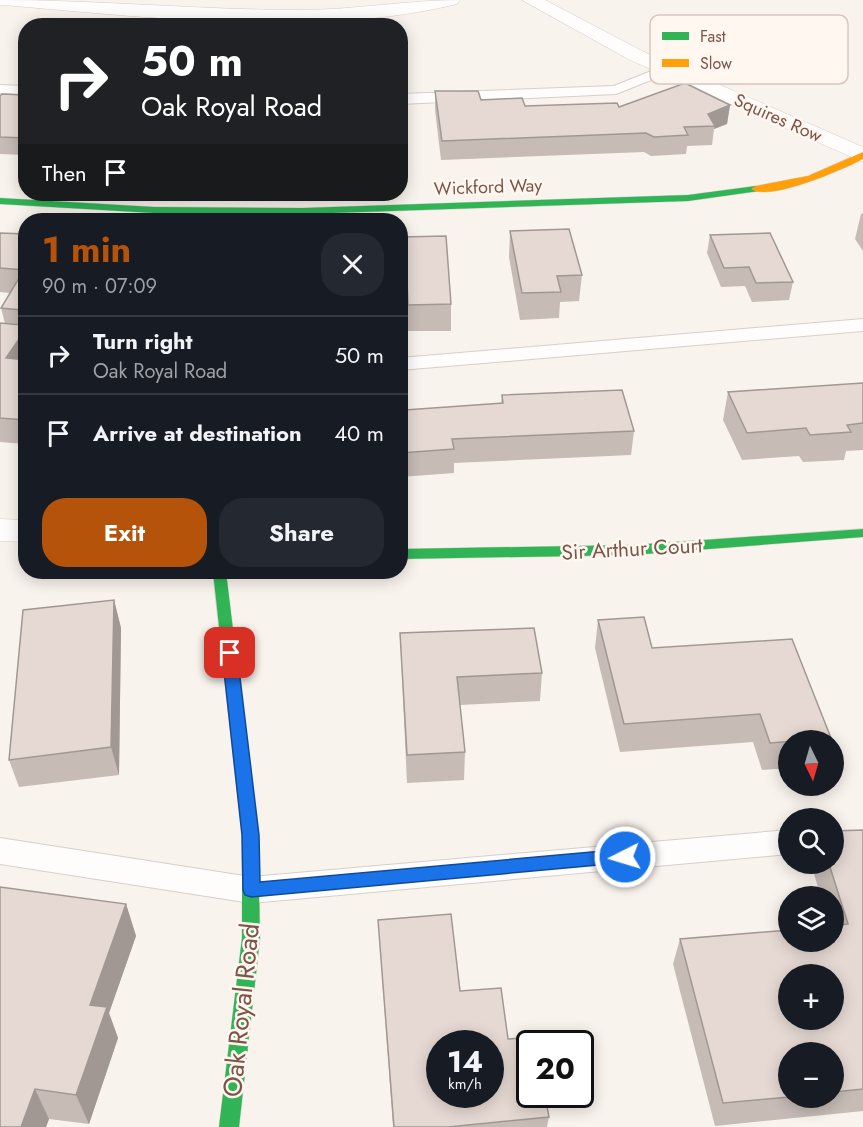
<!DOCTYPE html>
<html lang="en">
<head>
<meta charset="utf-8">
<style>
  body { margin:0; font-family:Jost,sans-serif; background:#242831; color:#f1f3f6; height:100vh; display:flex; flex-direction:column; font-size:22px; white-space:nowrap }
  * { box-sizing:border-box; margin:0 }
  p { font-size:20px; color:#9ea1a6 }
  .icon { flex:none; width:33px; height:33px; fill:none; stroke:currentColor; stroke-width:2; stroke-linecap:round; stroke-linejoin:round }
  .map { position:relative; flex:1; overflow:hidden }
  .drawer { position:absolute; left:18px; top:213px; width:390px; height:366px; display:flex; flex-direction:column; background:#171b24; border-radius:24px; box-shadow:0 3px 15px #0003 }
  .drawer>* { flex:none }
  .guide { position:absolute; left:18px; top:18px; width:390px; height:183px; border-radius:24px; box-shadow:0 3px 15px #0003; background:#202124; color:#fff; overflow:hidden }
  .needle { width:39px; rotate:175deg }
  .tools { position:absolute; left:778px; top:730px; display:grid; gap:12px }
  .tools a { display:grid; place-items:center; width:66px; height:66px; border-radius:50%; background:#171b24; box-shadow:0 3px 15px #0003; font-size:30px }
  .speed { position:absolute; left:426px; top:1030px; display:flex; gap:12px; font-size:30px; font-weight:700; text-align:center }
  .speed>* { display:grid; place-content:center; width:78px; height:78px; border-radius:50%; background:#171b24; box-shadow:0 3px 15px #0003; line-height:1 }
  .speed small { font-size:15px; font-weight:400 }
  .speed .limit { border:3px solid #111; border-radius:9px; background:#fff; color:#111 }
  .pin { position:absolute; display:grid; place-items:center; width:51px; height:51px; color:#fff; margin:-26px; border-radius:12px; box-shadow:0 3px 9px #0006 }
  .me { position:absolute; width:66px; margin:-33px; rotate:265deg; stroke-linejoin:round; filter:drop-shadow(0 0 4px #0008) }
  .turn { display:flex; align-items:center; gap:21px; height:126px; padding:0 24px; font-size:27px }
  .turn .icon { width:78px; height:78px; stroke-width:2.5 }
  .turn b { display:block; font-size:42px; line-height:51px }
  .then { display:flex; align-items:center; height:57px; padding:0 24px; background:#0003; gap:12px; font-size:22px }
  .round { display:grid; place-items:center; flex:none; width:63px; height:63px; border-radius:24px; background:#242831 }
  .headline { display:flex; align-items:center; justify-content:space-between; height:102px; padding:0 24px }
  h1 { font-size:36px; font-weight:700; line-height:45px; color:#b45309 }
  .cta { display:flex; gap:12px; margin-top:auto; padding:12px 24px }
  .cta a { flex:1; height:69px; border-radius:24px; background:#b45309; color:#fff; font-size:24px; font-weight:700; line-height:69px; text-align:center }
  .cta a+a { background:#242831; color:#f1f3f6 }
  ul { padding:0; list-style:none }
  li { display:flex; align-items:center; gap:18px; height:78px; padding:0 24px; border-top:2px solid #363941 }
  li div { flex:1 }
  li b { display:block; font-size:22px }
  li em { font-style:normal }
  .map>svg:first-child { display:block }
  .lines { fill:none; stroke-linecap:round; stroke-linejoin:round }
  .lane-casing { stroke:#d8ceca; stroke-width:2 }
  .street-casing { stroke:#d8ceca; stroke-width:1 }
  .fast-casing { stroke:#dad0ca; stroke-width:1 }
  .slow-casing { stroke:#dad0ca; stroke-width:1 }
  .lane { fill:#fefdfc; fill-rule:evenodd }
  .street { fill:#fefdfc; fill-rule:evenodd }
  .fast { fill:#30b455; fill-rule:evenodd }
  .slow { fill:#ff9f0a; fill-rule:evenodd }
  .wall { fill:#c6bbb5; fill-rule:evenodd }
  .shaded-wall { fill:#a19894 }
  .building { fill:#e6d9d3; stroke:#a19894; stroke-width:1.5; fill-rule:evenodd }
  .route { fill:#1a73e8; stroke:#114b97; stroke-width:1.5 }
  .labels { text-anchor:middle; stroke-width:5; stroke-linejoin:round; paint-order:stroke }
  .far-street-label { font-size:18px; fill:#7c5448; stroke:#fff7f0 }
  .street-label { font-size:21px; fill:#7c5448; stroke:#fff7f0 }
  .near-street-label { font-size:26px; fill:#7c5448; stroke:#fff7f0 }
  .key { fill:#fff7f0; stroke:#d8c6be; stroke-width:1.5 }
  .key-label { font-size:16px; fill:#7c5448 }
</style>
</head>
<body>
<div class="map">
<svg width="863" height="1127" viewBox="0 0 863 1127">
  <rect width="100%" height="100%" fill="#f9f3ed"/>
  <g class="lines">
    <defs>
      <path id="lane" d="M666 65 671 66 673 69 671 72 616 94 400 104V94L614 86Z
        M0 85 26 86V95L0 93Z
        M863 319V331L400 370V358Z
        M789 830V854L251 903 0 864V838L251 877Z"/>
      <path id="street" d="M0 0C100 0 200 10 301 10 354 10 407 0 460 0L457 4C319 38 145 17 3 5H0Z
        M522 0H545L644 52 863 147V162L630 60Z
        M0 519 26 520V542L0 541Z"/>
      <path id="fast" d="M756 186 759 187V191L688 201 303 214 154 213 0 204V198L154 207 303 208 688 195Z
        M863 529V537L632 555 400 559V549L632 545Z
        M213 572H226L258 835 260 938 239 1127H219L242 938V835Z"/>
      <path id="slow" d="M863 152V159C844 169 769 202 751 189L756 186 808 176Z"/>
    </defs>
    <use href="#lane" class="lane-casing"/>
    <use href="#street" class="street-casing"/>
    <use href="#fast" class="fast-casing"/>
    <use href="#slow" class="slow-casing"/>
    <use href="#lane" class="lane"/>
    <use href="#street" class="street"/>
    <use href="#fast" class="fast"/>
    <use href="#slow" class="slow"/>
  </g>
  <path class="wall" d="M435 91 525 106 619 107 730 105 727 124 714 129 712 145 687 146 686 154 651 156 644 152 441 160 435 110Z
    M26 95V155L0 154V96Z
    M863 213V251L855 239 861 214Z
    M510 231 582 275 579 301 560 302 559 318 520 320 509 257Z
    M0 233 26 234V446L25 444 0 442V323L5 324 1 308 10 293 0 292Z
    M710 235 793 282 789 300 752 302 745 286 721 287 707 253Z
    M400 237 451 304V331H408V306H400Z
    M863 383V450L846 451 844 460 803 462 799 456 742 460 723 420 728 392Z
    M502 395 634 431 631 455 454 463V473L400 477V404L405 410 501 403Z
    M114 600 121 628 119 775 19 787 9 760Z
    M598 620 652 648 831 738 830 741H789V768L762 770 753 742 620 752 595 648Z
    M400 633 542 673 540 701 460 705 465 752 464 780 407 783Z
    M863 830V1111L715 1126 673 964 680 939 834 942V897H821L811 864H834ZM789 1053H834V1098H789Z
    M126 904 136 936 109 1013 118 1038 89 1124 49 1119 46 1127H0Z
    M378 920 460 991 508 1039 549 1117 547 1127H393Z"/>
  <path class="shaded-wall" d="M730 105 727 124 714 129 715 126 708 114Z
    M26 329V363L6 358Z
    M114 600 121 628 119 775 111 747Z
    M126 904 136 936 109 1013 118 1038 89 1124 76 1095 90 1005Z
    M35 1089 49 1119 46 1127H21Z"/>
  <path class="building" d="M685 83 730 105 708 114 715 126 684 127 688 135 654 137 646 133 442 141 435 91H478L481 100 522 98 525 106 617 103 619 107Z
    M2 94 26 95V138L0 137V96Z
    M569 229 582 275 557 276 561 292 522 293 510 231Z
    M0 233 26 234V329L6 358 26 360V420L0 418V323L21 325V310L1 308 24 270 0 268Z
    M770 233 793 282 756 283 749 267 724 268 710 235Z
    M446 236 451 304 408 305 407 280H400V237Z
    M863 383V423L847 425 851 432 810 435 806 428 747 433 728 392Z
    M622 390 634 431 452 439 454 449 400 453V404H404L405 410 503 403 502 395Z
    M26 427V433H22Z
    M114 600 111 747 9 760 23 610Z
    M644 617 652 648 792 639 831 738 770 743 760 714 624 724 598 620Z
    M534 628 542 673 457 677 465 752 407 755 400 633Z
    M863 830V1089L834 1092V1053H789V1097L723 1103 680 939 789 930V942H834V926L848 924 829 864H834V831ZM789 975H834V1020H789Z
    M0 887 126 904 90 1005 107 1007 76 1095 35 1089 21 1127H0Z
    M451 914 460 991 501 988 508 1039 536 1037 537 1044H530V1095H545L549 1117 448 1127H394L378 920ZM440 1044H490V1095H440Z"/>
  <path class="route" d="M230 648 237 653 259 835 260 882 625 849 631 852 634 857 631 862 251 897 245 895 243 890 242 835 222 653Z"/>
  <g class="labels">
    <g class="far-street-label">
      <text transform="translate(778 118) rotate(24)" y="6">Squires Row</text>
      <text transform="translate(488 187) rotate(-2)" y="6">Wickford Way</text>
    </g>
    <g class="street-label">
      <text transform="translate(632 549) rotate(-3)" y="7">Sir Arthur Court</text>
    </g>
    <g class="near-street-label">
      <text transform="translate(241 1010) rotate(-84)" y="9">Oak Royal Road</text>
    </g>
  </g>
  <rect x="650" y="15" width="198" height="69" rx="9" class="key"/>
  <rect x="662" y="32" width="27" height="8" fill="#30b455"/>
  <rect x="662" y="59" width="27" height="8" fill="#ff9f0a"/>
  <g class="key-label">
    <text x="700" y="42">Fast</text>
    <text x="700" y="69">Slow</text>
  </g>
</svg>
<div class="tools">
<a><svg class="needle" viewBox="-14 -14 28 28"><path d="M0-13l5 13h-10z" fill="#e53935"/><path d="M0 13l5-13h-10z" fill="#9ea1a6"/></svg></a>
<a><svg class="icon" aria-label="search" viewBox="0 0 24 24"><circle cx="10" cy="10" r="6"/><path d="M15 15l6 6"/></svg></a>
<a><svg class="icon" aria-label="layers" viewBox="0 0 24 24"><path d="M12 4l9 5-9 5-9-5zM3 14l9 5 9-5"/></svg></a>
<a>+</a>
<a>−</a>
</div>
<div class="speed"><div>14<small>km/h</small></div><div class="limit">20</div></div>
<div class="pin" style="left:230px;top:653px;background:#d93025"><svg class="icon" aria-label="arrive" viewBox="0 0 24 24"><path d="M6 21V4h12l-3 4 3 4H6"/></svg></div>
<svg class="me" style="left:625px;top:857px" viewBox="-20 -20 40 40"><circle r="17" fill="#1a73e8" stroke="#fff" stroke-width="3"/><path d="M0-11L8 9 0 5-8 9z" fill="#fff"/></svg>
<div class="guide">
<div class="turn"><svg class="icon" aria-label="right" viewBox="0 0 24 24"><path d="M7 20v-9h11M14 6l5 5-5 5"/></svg><div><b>50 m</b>Oak Royal Road</div></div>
<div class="then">Then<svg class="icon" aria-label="arrive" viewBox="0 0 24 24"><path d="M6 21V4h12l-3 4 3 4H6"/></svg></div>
</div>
<section class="drawer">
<div class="headline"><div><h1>1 min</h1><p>90 m · 07:09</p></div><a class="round"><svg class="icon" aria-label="close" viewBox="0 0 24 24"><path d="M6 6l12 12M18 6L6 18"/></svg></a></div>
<ul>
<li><svg class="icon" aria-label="right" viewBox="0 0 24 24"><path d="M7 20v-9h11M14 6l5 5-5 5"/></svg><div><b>Turn right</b><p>Oak Royal Road</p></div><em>50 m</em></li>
<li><svg class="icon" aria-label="arrive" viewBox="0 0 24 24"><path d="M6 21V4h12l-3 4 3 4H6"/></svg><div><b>Arrive at destination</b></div><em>40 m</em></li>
</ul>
<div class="cta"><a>Exit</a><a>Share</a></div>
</section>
</div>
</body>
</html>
